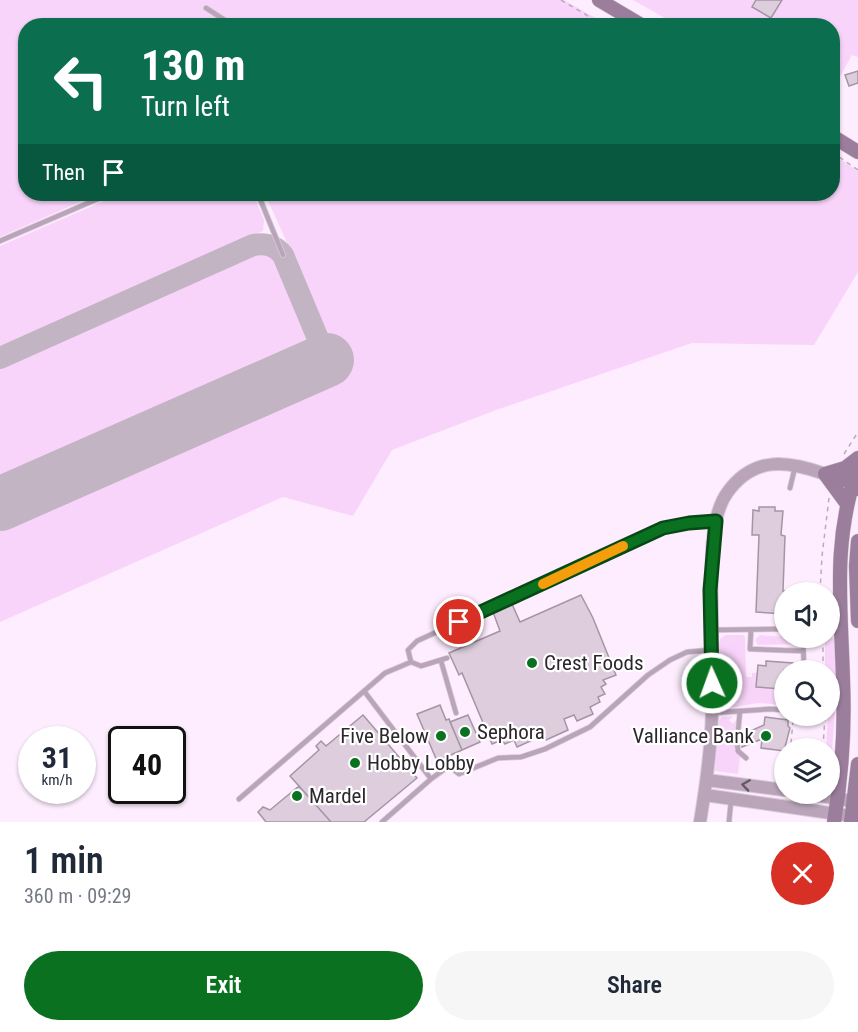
<!DOCTYPE html>
<html lang="en">
<head>
<meta charset="utf-8">
<style>
  body { margin:0; font-family:"Roboto Condensed",sans-serif; background:#f6f6f7; color:#1f2937; height:100vh; display:flex; flex-direction:column; font-size:22px; white-space:nowrap }
  * { box-sizing:border-box; margin:0 }
  p { font-size:20px; color:#747a83 }
  .icon { flex:none; width:33px; height:33px; fill:none; stroke:currentColor; stroke-width:2; stroke-linecap:round; stroke-linejoin:round }
  .map { position:relative; height:822px; overflow:hidden }
  .drawer { display:flex; flex-direction:column; background:#fff; flex:1 }
  .drawer>* { flex:none }
  .hud { position:absolute; left:18px; top:18px; width:822px; height:183px; border-radius:24px; box-shadow:0 2px 4px #0004; background:#0b6e4f; color:#fff; overflow:hidden }
  .tools { position:absolute; left:774px; top:582px; display:grid; gap:12px }
  .tools a { display:grid; place-items:center; width:66px; height:66px; border-radius:50%; background:#fff; box-shadow:0 2px 4px #0004; font-size:30px }
  .speed { position:absolute; left:18px; top:726px; display:flex; gap:12px; font-size:30px; font-weight:700; text-align:center }
  .speed>* { display:grid; place-content:center; width:78px; height:78px; border-radius:50%; background:#fff; box-shadow:0 2px 4px #0004; line-height:1 }
  .speed small { font-size:15px; font-weight:400 }
  .speed .limit { border:3px solid #111; border-radius:9px; background:#fff; color:#111 }
  .pin { position:absolute; display:grid; place-items:center; width:51px; height:51px; color:#fff; margin:-26px; border:3px solid #fff; border-radius:50%; box-shadow:0 2px 6px #0007 }
  .me { position:absolute; width:66px; margin:-33px; rotate:358deg; stroke-linejoin:round; filter:drop-shadow(0 0 4px #0008) }
  .turn { display:flex; align-items:center; gap:21px; height:126px; padding:0 24px; font-size:27px }
  .turn .icon { width:78px; height:78px; stroke-width:2.5 }
  .turn b { display:block; font-size:42px; line-height:51px }
  .then { display:flex; align-items:center; height:57px; padding:0 24px; background:#0003; gap:12px; font-size:22px }
  .round { display:grid; place-items:center; flex:none; width:63px; height:63px; border-radius:32px; background:#f6f6f7 }
  .summary { display:flex; align-items:center; justify-content:space-between; height:102px; padding:0 24px }
  h1 { font-size:36px; font-weight:600; line-height:45px }
  .cta { display:flex; gap:12px; margin-top:auto; padding:12px 24px }
  .cta a { flex:1; height:69px; border-radius:36px; background:#0a7121; color:#fff; font-size:24px; font-weight:600; line-height:69px; text-align:center }
  .cta a+a { background:#f6f6f7; color:#1f2937 }
  .map>svg:first-child { display:block }
  .green { fill:#f9d4fa }
  .lines { fill:none; stroke-linecap:round; stroke-linejoin:round }
  .taxiway { stroke:#c2b4c2; stroke-width:22 }
  .runway { stroke:#c2b4c2; stroke-width:54 }
  .building { fill:#ddcddd; stroke:#a495a4; stroke-width:1.5 }
  .service-casing { stroke:#d8c9d8; stroke-width:6 }
  .tertiary-casing { stroke:#d8c9d8; stroke-width:14 }
  .secondary-casing { stroke:#d8c9d8; stroke-width:15 }
  .path { stroke:#b9abb9; stroke-width:1.5; stroke-dasharray:4.5 4.5; stroke-linecap:butt }
  .service { stroke:#b9a4b9; stroke-width:4.5 }
  .tertiary { stroke:#b9a4b9; stroke-width:12 }
  .secondary { stroke:#9b7d9c; stroke-width:14 }
  .oneway { stroke:#655965 }
  .route-casing { stroke:#064915; stroke-width:15 }
  .route { stroke:#0a7121; stroke-width:10 }
  .slow { stroke:#f59e0b; stroke-width:10 }
  .poi-dot { fill:#0a7121; stroke:#fff; stroke-width:2 }
  .labels { text-anchor:middle; stroke-width:4.5; stroke-linejoin:round; paint-order:stroke }
  .poi-label { font-size:21px; fill:#2d272d; stroke:#fff; text-anchor:start }
</style>
</head>
<body>
<div class="map">
<svg width="858" height="822" viewBox="0 0 858 822">
  <rect width="100%" height="100%" fill="#feedfe"/>
  <path class="green" d="M0 0H564L608 25 26 26V194H98L0 237Z
    M633 0H858V57L852 55 833 89 832 26 677 25Z
    M833 154 858 171V272L814 345 692 343 496 410 392 450 353 516 283 497 0 622V524L350 369 335 336 330 338 265 194H832Z
    M120 194H253L264 220 263 231 0 349V246Z
    M264 251 271 253 276 258 307 327 308 336 300 352 0 484V365L255 253Z
    M726 635H743L745 637 746 677H752V673H758L783 688 784 691V705L758 703 734 707 721 706 719 701 717 646 721 638Z
    M760 635 799 638V644L758 645 755 640Z
    M830 636 835 640 838 670 830 778V748H826L828 716H830V670H825V638H830Z
    M733 716 729 720 733 724 736 720 734 744 740 757 738 774 715 771 719 720 723 717Z"/>
  <g class="lines">
    <path class="taxiway" d="M0 358 253 245C266 243 275 245 283 255L327 360"/>
    <path class="runway" d="M0 504 327 360"/>
  </g>
  <path class="building" d="M756 0H782L771 18 752 7Z
    M858 71V83L849 86 845 75Z
    M759 507H775V511H783L781 535 785 536 783 591H788V592H784V614L756 612 759 535H752L753 510 759 511Z
    M581 595 593 618 616 675 603 680 606 684 601 687 605 694 598 697 600 702 590 707 593 714 577 721 574 715 564 719 568 730 546 740 541 729 530 734 533 740 517 747 514 740 505 744 502 740 492 744 462 673 459 675 449 653 500 631 493 612 512 604 520 622Z
    M766 661 793 663 792 670H784V691H782V689L756 687 758 665 766 666Z
    M440 705 446 720 449 719 462 750 437 761 417 714Z
    M363 715 417 778 364 822H331L290 776 319 750 316 746 321 741 326 746Z
    M468 715 480 742 462 750 450 722Z
    M765 717 788 720V726L790 728 784 751 761 748 762 739 742 747 744 734 764 725Z
    M299 786 331 822H266L258 812 263 807 270 810Z"/>
  <g class="lines">
    <defs>
      <path id="service" d="M206 8 234 26
        M258 194 283 255
        M0 241 109 194
        M790 488 795 467
        M714 630 784 629
        M751 630 750 649 803 651
        M803 638 804 670
        M447 658 421 666 411 662 408 650 417 641 663 528 689 523 713 521
        M441 661 456 713
        M364 691 431 779
        M740 711 737 742 738 751 746 758
        M712 713 770 709 784 710
        M239 799 385 673 411 662
        M382 822 431 779 449 766 459 774 498 758 521 757 545 749 590 727 648 675 670 660 687 652 710 650
        M729 822 731 801"/>
      <path id="tertiary" d="M707 780 784 790
        M809 794 858 802
        M705 795 858 817
        M700 822C706 786 711 750 712 713 712 686 711 659 712 631 713 594 705 524 727 493 754 455 788 461 825 474"/>
      <path id="secondary" d="M599 0 643 26
        M832 136 858 152
        M825 474 852 482 857 489
        M825 474 845 468 858 458
        M825 474 847 504
        M858 541 856 566 858 621
        M834 822C842 775 845 727 843 680 841 604 832 541 858 467
        M851 822 858 764"/>
    </defs>
    <use href="#service" class="service-casing"/>
    <use href="#tertiary" class="tertiary-casing"/>
    <use href="#secondary" class="secondary-casing"/>
    <path class="path" d="M561 0 605 26
      M832 152 858 170
      M844 454 858 432
      M820 592 822 556 829 498
      M823 670V638
      M791 743 793 721
      M791 748V744L823 747
      M823 748 825 716"/>
    <use href="#service" class="service"/>
    <use href="#tertiary" class="tertiary"/>
    <use href="#secondary" class="secondary"/>
  </g>
  <defs><path id="oneway-chevron" d="M-2-3.5L2.5 0L-2 3.5" fill="none" stroke-width="1.6" stroke-linecap="round" stroke-linejoin="round" transform="scale(1.5)"/></defs>
  <use class="oneway" href="#oneway-chevron" transform="translate(746 785) rotate(-172)"/>
  <g class="lines">
    <defs>
      <path id="route" d="M459 622 663 528 689 523 716 521 710 590 712 683"/>
    </defs>
    <use href="#route" class="route-casing"/>
    <use href="#route" class="route"/>
    <path class="slow" d="M543 584 623 546"/>
  </g>
  <g class="poi-dot">
    <circle cx="532" cy="663" r="6"/>
    <circle cx="465" cy="732" r="6"/>
    <circle cx="441" cy="736" r="6"/>
    <circle cx="766" cy="736" r="6"/>
    <circle cx="355" cy="763" r="6"/>
    <circle cx="297" cy="796" r="6"/>
  </g>
  <g class="labels">
    <g class="poi-label">
      <text x="544" y="670">Crest Foods</text>
      <text x="477" y="739">Sephora</text>
      <text x="429" y="743" text-anchor="end">Five Below</text>
      <text x="754" y="743" text-anchor="end">Valliance Bank</text>
      <text x="367" y="770">Hobby Lobby</text>
      <text x="309" y="803">Mardel</text>
    </g>
  </g>
</svg>
<div class="tools">
<a><svg class="icon" aria-label="sound" viewBox="0 0 24 24"><path d="M4 9h4l5-4v14l-5-4H4zM17 9q2 3 0 6"/></svg></a>
<a><svg class="icon" aria-label="search" viewBox="0 0 24 24"><circle cx="10" cy="10" r="6"/><path d="M15 15l6 6"/></svg></a>
<a><svg class="icon" aria-label="layers" viewBox="0 0 24 24"><path d="M12 4l9 5-9 5-9-5zM3 14l9 5 9-5"/></svg></a>
</div>
<div class="speed"><div>31<small>km/h</small></div><div class="limit">40</div></div>
<div class="pin" style="left:459px;top:622px;background:#d93025"><svg class="icon" aria-label="arrive" viewBox="0 0 24 24"><path d="M6 21V4h12l-3 4 3 4H6"/></svg></div>
<svg class="me" style="left:712px;top:683px" viewBox="-20 -20 40 40"><circle r="17" fill="#0a7121" stroke="#fff" stroke-width="3"/><path d="M0-11L8 9 0 5-8 9z" fill="#fff"/></svg>
<div class="hud">
<div class="turn"><svg class="icon" aria-label="left" viewBox="0 0 24 24"><path d="M17 20v-9H6M10 6l-5 5 5 5"/></svg><div><b>130 m</b>Turn left</div></div>
<div class="then">Then<svg class="icon" aria-label="arrive" viewBox="0 0 24 24"><path d="M6 21V4h12l-3 4 3 4H6"/></svg></div>
</div>
</div>
<section class="drawer">
<div class="summary"><div><h1>1 min</h1><p>360 m · 09:29</p></div><a class="round" style="background:#d93025;color:#fff"><svg class="icon" aria-label="close" viewBox="0 0 24 24"><path d="M6 6l12 12M18 6L6 18"/></svg></a></div>
<div class="cta"><a>Exit</a><a>Share</a></div>
</section>
</body>
</html>
